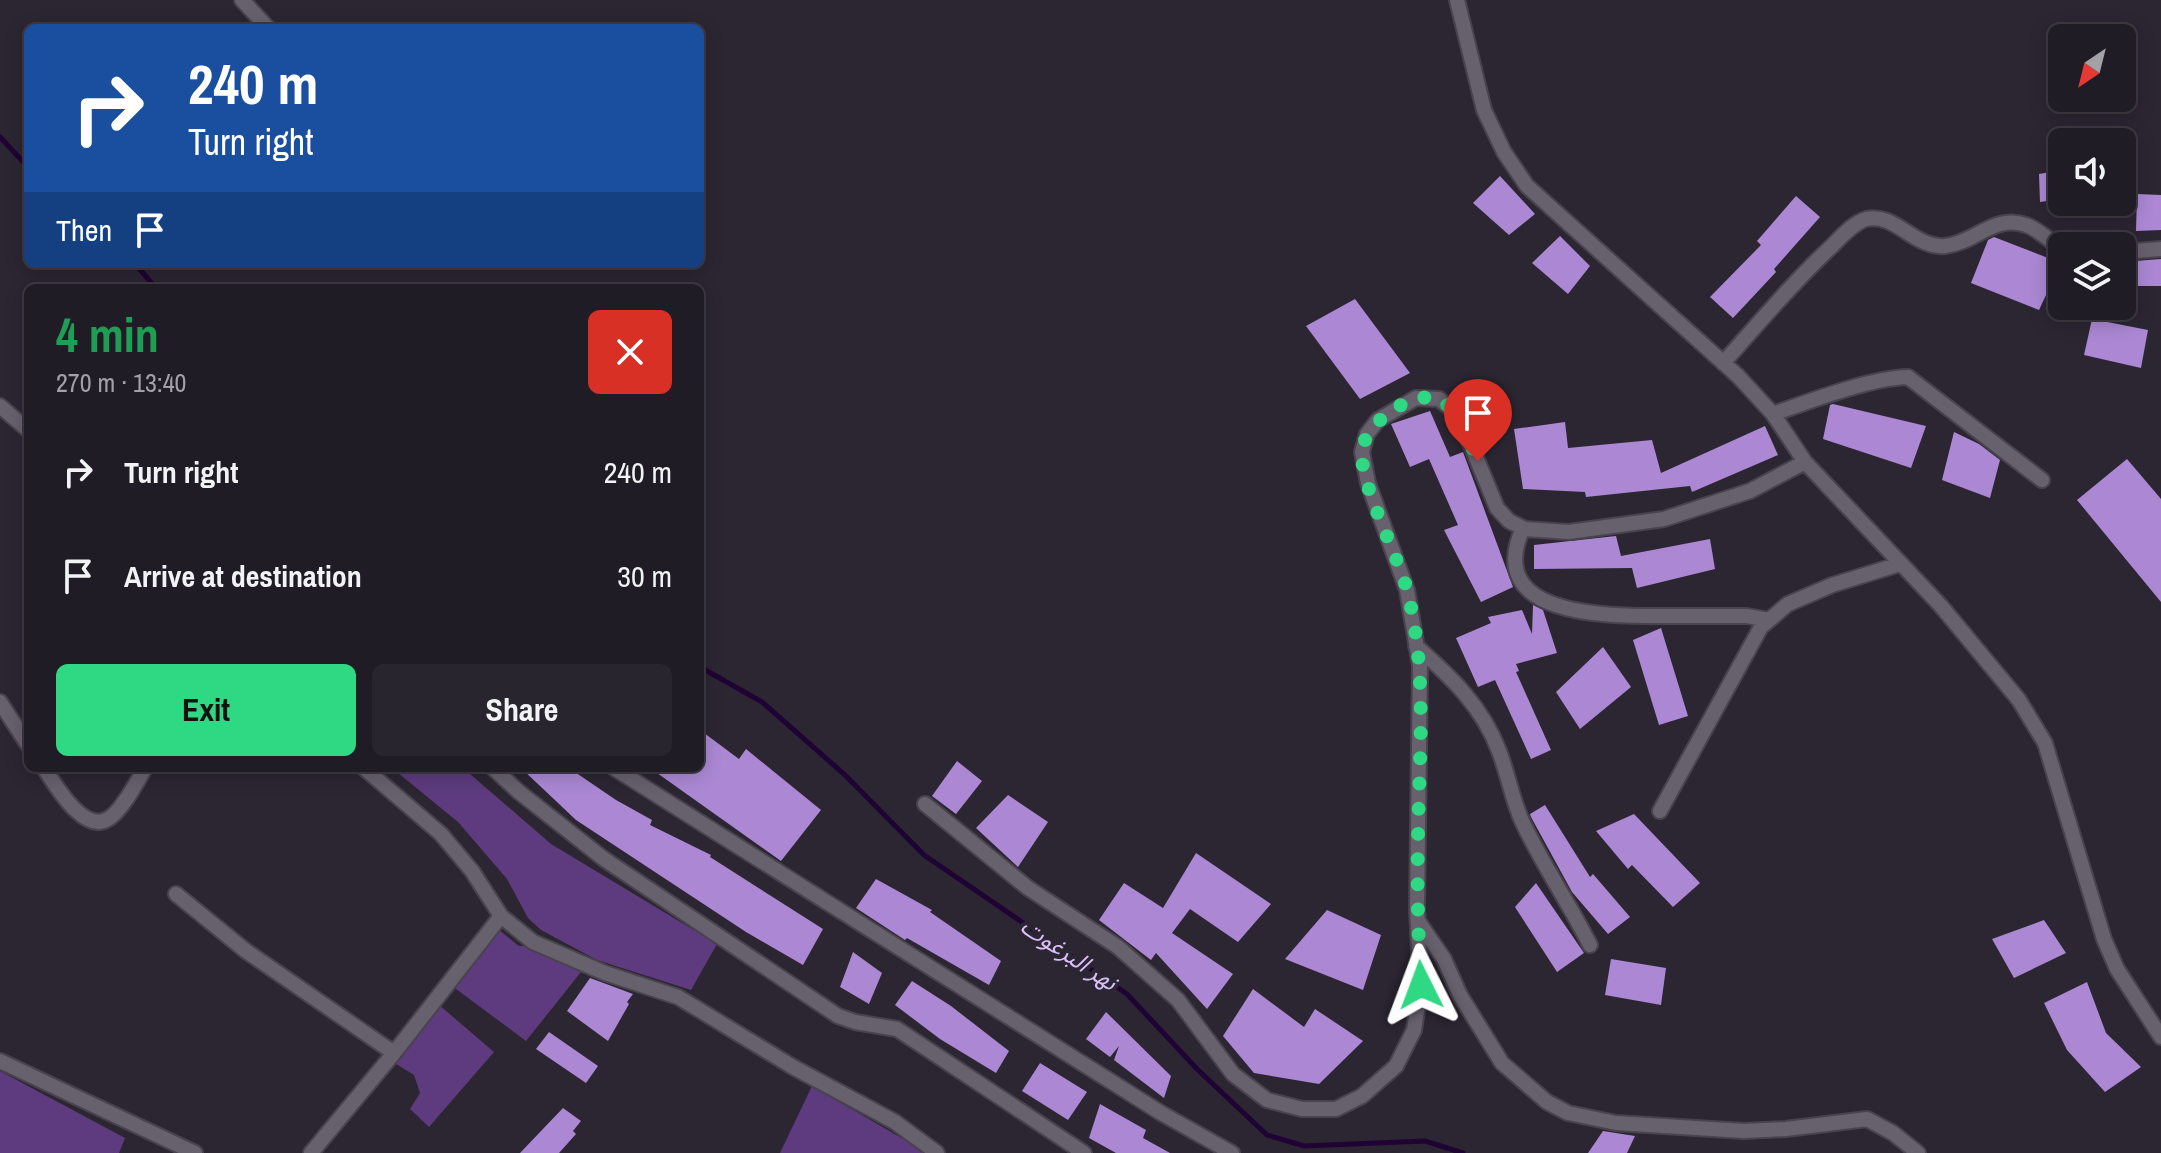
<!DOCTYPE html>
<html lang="en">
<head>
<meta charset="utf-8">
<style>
  body { margin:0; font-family:"Archivo Narrow","Noto Sans Arabic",sans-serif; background:#28252e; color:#f1f3f6; height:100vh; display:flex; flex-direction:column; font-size:30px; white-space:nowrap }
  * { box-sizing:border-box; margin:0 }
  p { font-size:26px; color:#a2a1a7 }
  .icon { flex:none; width:44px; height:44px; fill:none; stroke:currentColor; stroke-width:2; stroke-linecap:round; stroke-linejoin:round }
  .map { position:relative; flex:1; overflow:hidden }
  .details { position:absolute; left:24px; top:284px; width:680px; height:488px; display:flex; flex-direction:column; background:#201c26; border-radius:12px; box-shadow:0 4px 20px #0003,0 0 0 2px #3d3a43 }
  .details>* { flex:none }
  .top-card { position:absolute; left:24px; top:24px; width:680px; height:244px; border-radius:12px; box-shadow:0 4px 20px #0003,0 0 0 2px #3d3a43; background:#1a4fa0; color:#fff; overflow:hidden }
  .needle { width:52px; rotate:215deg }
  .controls { position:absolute; left:2048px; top:24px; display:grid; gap:16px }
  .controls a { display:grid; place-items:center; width:88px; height:88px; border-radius:12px; background:#201c26; box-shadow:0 4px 20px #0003,0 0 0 2px #3d3a43; font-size:40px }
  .pin { position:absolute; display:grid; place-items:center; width:68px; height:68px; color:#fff; margin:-82px -34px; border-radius:50% 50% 50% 0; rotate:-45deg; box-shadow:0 0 8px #0007 }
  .pin .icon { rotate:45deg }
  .me { position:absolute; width:88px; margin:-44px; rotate:357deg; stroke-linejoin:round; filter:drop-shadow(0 0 6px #0008) }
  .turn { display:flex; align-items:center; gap:28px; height:168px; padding:0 32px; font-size:36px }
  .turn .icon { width:104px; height:104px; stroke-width:2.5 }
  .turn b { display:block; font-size:56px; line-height:68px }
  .then { display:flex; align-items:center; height:76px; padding:0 32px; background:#0003; gap:16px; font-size:30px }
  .round { display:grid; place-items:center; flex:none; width:84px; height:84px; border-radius:12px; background:#28252e }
  .head { display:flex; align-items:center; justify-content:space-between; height:136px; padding:0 32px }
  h1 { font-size:48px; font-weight:700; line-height:60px; color:#1e9e55 }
  .cta { display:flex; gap:16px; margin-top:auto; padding:16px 32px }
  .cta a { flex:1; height:92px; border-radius:12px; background:#2fd883; color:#111; font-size:32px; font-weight:700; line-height:92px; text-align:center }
  .cta a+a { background:#28252e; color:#f1f3f6 }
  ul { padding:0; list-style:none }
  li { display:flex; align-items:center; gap:24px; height:104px; padding:0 32px }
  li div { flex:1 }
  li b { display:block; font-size:30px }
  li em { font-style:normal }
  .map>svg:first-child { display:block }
  .grass { fill:#5d3b7e }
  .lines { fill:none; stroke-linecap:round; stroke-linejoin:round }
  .stream { stroke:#1f0334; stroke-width:5 }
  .building { fill:#ac88d4 }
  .street-casing { stroke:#48434d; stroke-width:18 }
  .street { stroke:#67616e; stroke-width:14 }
  .route { stroke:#2fd883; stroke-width:14; stroke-dasharray:0 25.2 }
  .labels { text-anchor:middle; stroke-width:8; stroke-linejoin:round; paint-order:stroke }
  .water-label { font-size:24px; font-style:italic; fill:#d9befa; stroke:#2b2632 }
</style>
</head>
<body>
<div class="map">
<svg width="2161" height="1153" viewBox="0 0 2161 1153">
  <rect width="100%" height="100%" fill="#2b2632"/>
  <path class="grass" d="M392 768H463L551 844 717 944 691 990 597 960 541 930 528 918 507 879 458 822Z
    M499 930 519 946H532L581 972 526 1041 452 986Z
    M438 1004 494 1052 429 1127 410 1109 420 1093 414 1075 393 1062Z
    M0 1071 125 1138 119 1153H0Z
    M812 1086 917 1147 924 1153H780Z"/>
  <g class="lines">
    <path class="stream" d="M0 137 28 167
      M135 264 156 288
      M700 667 762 702 845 775 924 855 1127 994 1197 1069 1267 1135 1304 1146 1425 1141 1463 1153"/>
  </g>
  <path class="building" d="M2062 170V199L2040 202 2039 174Z
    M1500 176 1535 214 1509 235 1473 203Z
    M2137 194 2161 195V230L2136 231Z
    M1796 196 1820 217 1774 269 1776 272 1733 318 1710 297 1761 245 1757 241Z
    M1560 236 1590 266 1568 294 1532 263Z
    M1994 237 2061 263 2039 310 1971 283 1988 240Z
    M2161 259V286H2131L2135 261Z
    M1355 299 1410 373 1360 399 1306 326Z
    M2092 319 2148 330 2141 368 2084 355Z
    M1833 404 1926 426 1911 468 1823 439 1830 405Z
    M1430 411 1450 457 1463 452 1513 587 1481 602 1444 530 1458 525 1429 459 1410 467 1391 424Z
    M1565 422 1568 448 1652 440 1661 473 1765 426 1778 455 1692 492 1690 486 1586 497 1585 492 1523 489 1514 429Z
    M1954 432 1979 444 2000 460 1990 498 1942 480Z
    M2127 459 2161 499V602L2077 500Z
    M1616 536 1621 556 1710 539 1715 569 1637 588 1632 568 1534 569V545Z
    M1533 605 1543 610 1557 653 1516 664 1519 671 1516 672 1551 750 1531 759 1495 680 1478 687 1456 638 1491 623 1488 617 1522 610 1532 634Z
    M1661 628 1688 716 1659 725 1633 640Z
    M1603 647 1631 687 1580 729 1556 692Z
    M700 730 739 759 746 749 821 810 781 861 650 768H700Z
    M957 761 982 781 956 814 932 796Z
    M521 768H569L616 800 652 820 650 825 711 855 710 857 823 929 803 965 746 932 576 820Z
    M1008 795 1048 822 1018 867 976 828Z
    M1545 805 1590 877 1593 874 1630 917 1608 934 1572 892 1531 817 1530 814Z
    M1634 814 1700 883 1673 907 1632 865 1628 869 1596 831Z
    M1196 853 1271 904 1238 942 1190 909 1172 933 1233 974 1207 1009 1156 953 1151 960 1099 920 1124 883 1163 908Z
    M876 879 932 910 930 912 1001 961 989 985 907 938 905 940 856 908Z
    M1536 883 1584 953 1557 972 1515 907Z
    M1327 910 1381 935 1363 990 1285 959Z
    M2044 920 2066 953 2014 978 1992 939Z
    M853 952 882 973 869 1004 840 987Z
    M1611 959 1666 968 1661 1005 1605 995Z
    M590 978 633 994 627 1002 629 1004 608 1041 567 1011Z
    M912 981 951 1006 1009 1051 996 1073 940 1039 895 1005Z
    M2087 982 2106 1033 2141 1067 2105 1092 2067 1050 2044 1003Z
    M1253 989 1304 1027 1315 1009 1363 1041 1319 1084 1254 1073 1223 1036Z
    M1106 1012 1171 1076 1164 1098 1114 1060 1119 1046 1110 1057 1086 1039Z
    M549 1032 598 1066 586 1083 536 1049Z
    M1040 1063 1087 1092 1068 1120 1022 1091Z
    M1100 1104 1146 1130 1143 1138 1170 1153H1116L1089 1138Z
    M563 1108 581 1121 573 1131 576 1134 559 1153H520Z
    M1603 1131 1635 1136 1627 1153H1588Z"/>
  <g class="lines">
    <defs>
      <path id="street" d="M242 0 268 28
        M1457 0 1484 110 1504 152 1527 186 1738 376 1773 414 1805 462 1941 606 2019 700 2045 743 2104 939 2117 969 2161 1037
        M2122 252 2161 249
        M1723 363C1759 323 1793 282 1832 246 1841 237 1853 223 1866 219 1895 212 1915 249 1945 246 1975 243 1994 214 2026 225 2039 229 2049 242 2062 247
        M0 406 28 430
        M1773 414C1810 401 1870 378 1908 377L2042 480
        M1523 528C1482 619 1612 616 1667 616 1694 616 1720 616 1747 616L1769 620
        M1416 646C1451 677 1482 706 1499 751 1508 774 1512 799 1522 821 1542 864 1569 903 1590 945
        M0 702 28 745
        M44 768C55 784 83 834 108 819 121 812 137 782 145 768
        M364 768 441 834 472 871 501 916 533 942 605 973 678 997 793 1067 895 1122 937 1153
        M493 768 519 792 604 859 838 1016 855 1022 897 1029 1084 1153
        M614 768 1161 1113 1232 1153
        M925 804 1028 888 1118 947 1178 1000 1233 1074 1267 1100 1302 1109H1336L1362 1096 1396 1066 1414 1030 1421 985 1417 910 1420 666 1407 590 1368 483 1362 452 1367 434 1378 420 1416 398 1439 399 1451 409 1468 438 1497 508 1509 521 1525 529 1569 532 1664 519 1750 491 1805 462
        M1660 811 1761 627 1788 604 1832 585 1900 564
        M176 894 246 951 394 1053
        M1418 921 1444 959 1460 995 1502 1063 1547 1102 1568 1113 1616 1123 1744 1131 1786 1129 1867 1119 1893 1133 1918 1153
        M0 1061 195 1153
        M311 1153 394 1053 501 916"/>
    </defs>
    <use href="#street" class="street-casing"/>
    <use href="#street" class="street"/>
  </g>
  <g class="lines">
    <path class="route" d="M1421 985C1418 936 1417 888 1418 839 1419 757 1428 670 1407 590 1398 555 1359 483 1362 451 1364 424 1414 387 1440 400 1457 408 1471 445 1478 461"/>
  </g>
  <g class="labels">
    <g class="water-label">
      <text transform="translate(1069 954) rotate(34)" y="8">نهر البرغوت</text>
    </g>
  </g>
</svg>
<div class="controls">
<a><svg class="needle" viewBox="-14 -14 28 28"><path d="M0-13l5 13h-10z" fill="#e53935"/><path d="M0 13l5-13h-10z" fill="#a2a1a7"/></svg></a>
<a><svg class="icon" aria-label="sound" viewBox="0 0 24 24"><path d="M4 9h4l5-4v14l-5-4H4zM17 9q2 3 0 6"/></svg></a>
<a><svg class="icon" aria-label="layers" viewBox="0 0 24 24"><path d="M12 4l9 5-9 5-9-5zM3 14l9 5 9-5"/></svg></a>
</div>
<div class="pin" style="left:1478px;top:461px;background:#d93025"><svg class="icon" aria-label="arrive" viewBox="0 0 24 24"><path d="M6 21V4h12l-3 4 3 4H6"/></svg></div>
<svg class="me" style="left:1421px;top:985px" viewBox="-20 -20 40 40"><path d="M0-17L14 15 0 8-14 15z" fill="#2fd883" stroke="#fff" stroke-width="4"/></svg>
<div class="top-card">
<div class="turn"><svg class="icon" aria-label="right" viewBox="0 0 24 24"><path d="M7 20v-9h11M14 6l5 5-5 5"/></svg><div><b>240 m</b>Turn right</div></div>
<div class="then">Then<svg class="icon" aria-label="arrive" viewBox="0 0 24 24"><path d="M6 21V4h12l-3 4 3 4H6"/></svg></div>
</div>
<section class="details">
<div class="head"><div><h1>4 min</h1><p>270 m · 13:40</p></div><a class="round" style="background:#d93025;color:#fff"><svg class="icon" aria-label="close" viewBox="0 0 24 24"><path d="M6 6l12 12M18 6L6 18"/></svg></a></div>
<ul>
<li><svg class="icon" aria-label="right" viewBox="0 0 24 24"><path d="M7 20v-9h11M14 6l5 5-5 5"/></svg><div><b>Turn right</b></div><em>240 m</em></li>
<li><svg class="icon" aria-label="arrive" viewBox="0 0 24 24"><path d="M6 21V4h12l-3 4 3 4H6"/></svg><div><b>Arrive at destination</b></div><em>30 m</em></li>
</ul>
<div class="cta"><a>Exit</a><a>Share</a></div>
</section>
</div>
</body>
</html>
